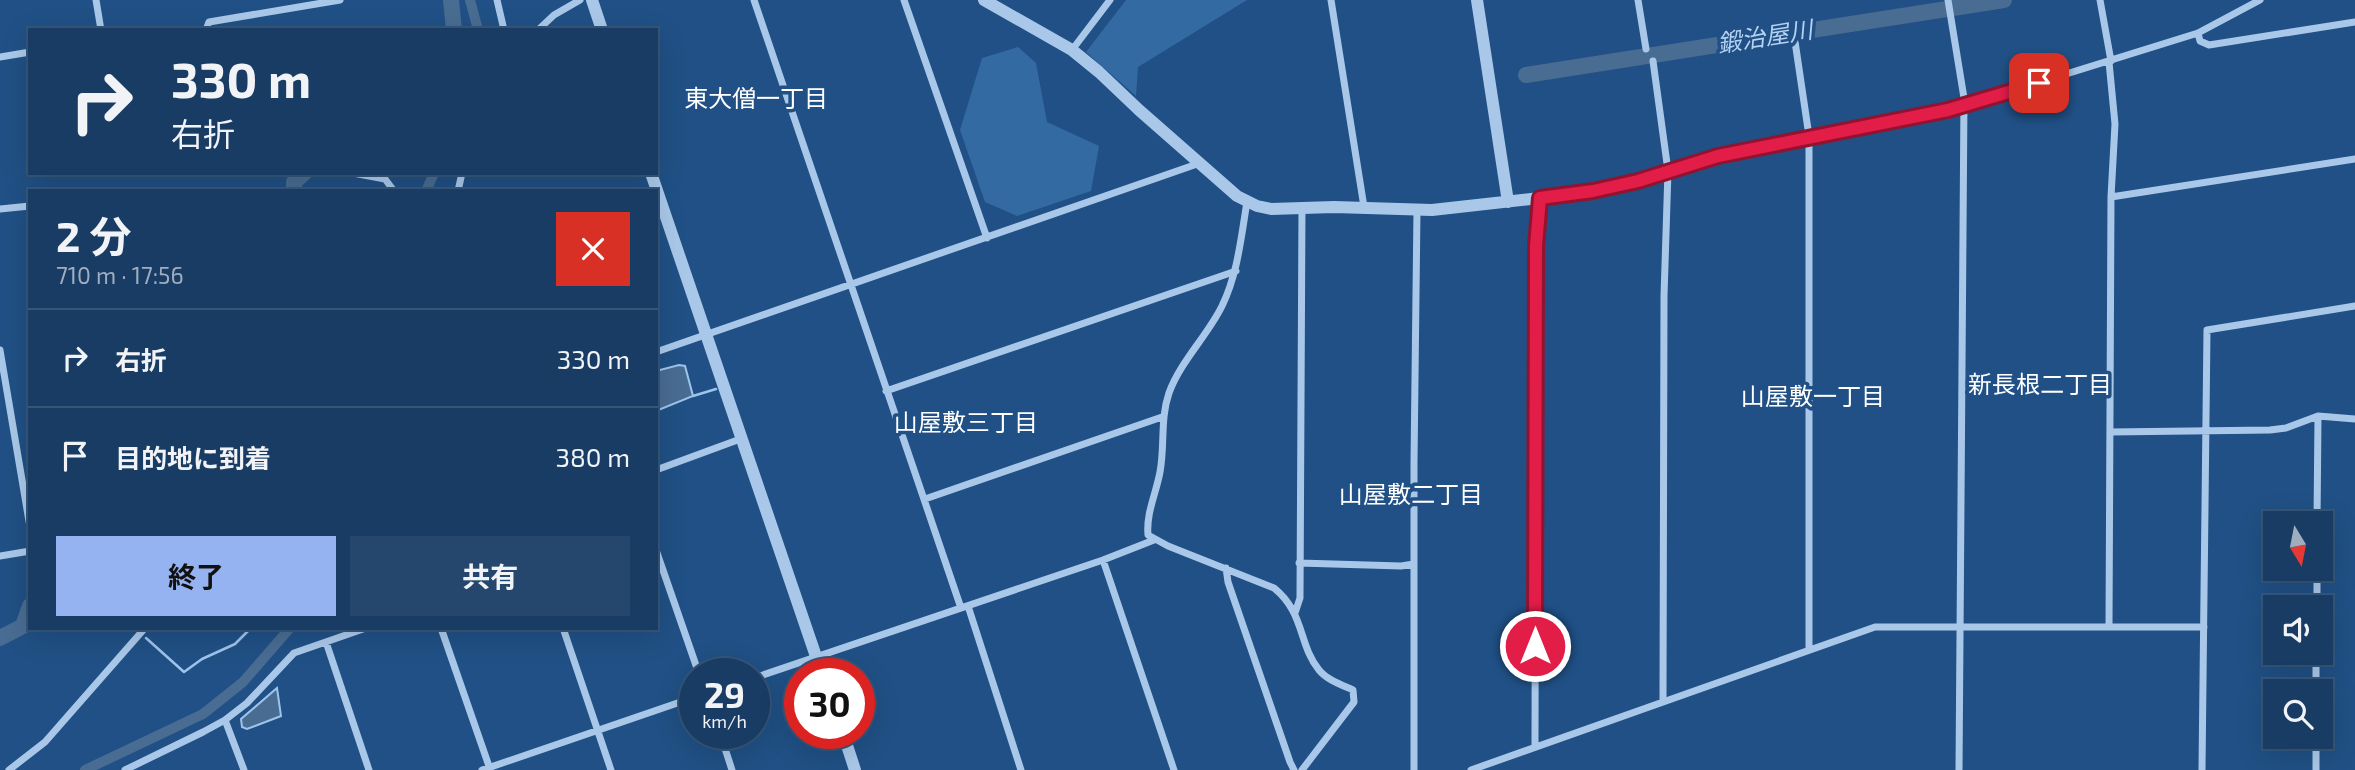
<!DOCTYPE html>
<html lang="ja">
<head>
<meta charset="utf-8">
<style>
  body { margin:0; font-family:"Exo 2","Noto Sans JP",sans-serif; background:#25476d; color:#f1f3f6; height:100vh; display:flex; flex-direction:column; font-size:26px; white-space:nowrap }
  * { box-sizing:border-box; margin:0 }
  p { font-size:23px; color:#9fadbf }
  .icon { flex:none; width:38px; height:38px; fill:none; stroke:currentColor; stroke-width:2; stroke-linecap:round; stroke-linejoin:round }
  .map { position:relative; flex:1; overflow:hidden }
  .details { position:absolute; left:28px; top:189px; width:630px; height:441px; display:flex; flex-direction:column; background:#183c64; border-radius:0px; box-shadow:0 7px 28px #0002,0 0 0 2px #365678 }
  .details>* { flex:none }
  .top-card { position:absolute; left:28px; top:28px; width:630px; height:147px; border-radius:0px; box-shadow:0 7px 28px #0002,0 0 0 2px #365678; background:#183c64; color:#f1f3f6; overflow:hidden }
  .needle { width:46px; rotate:170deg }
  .fabs { position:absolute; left:2263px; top:511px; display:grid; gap:14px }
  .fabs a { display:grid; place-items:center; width:70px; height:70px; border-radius:0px; background:#183c64; box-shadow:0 7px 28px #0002,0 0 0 2px #365678; font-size:35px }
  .speed { position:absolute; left:679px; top:658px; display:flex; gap:14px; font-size:35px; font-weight:700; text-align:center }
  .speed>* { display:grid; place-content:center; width:91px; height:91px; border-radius:50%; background:#183c64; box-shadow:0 7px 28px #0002,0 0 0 2px #365678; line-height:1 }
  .speed small { font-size:18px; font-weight:400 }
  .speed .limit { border:10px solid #d22; background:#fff; color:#111 }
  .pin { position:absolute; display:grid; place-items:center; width:60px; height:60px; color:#fff; margin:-30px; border-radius:14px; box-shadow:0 4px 10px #0006 }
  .me { position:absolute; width:77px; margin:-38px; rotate:0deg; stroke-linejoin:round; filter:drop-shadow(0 0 5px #0008) }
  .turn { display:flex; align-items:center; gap:24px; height:147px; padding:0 28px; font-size:32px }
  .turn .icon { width:91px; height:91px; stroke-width:2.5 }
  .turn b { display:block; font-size:49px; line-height:60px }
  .round { display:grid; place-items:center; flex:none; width:74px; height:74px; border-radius:0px; background:#25476d }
  .head { display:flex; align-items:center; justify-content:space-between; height:119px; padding:0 28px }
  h1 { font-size:42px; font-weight:700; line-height:52px }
  .cta { display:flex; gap:14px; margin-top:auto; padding:14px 28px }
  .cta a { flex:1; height:80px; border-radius:0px; background:#95b2f1; color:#111; font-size:28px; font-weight:700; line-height:80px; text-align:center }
  .cta a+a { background:#25476d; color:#f1f3f6 }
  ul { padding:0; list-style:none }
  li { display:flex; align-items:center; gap:21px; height:98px; padding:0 28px; border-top:2px solid #365678 }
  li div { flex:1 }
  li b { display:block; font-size:26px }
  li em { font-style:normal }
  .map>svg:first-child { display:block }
  .green { fill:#346aa2 }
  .water { fill:#496c92; stroke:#9dc4ea; stroke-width:2 }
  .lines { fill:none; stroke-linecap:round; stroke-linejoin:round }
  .stream { stroke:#9dc4ea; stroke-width:2.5 }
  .canal { stroke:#496c92; stroke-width:10 }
  .river { stroke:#496c92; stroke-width:16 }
  .minor { stroke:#a9c8e9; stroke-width:7 }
  .tertiary { stroke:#a9c8e9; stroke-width:12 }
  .route-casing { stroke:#92132f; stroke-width:18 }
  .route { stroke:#e11d48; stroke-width:12 }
  .labels { text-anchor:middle; stroke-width:7; stroke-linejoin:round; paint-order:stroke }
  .water-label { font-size:24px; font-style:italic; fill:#b4d2f1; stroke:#205085 }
  .neighbourhood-label { font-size:24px; fill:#fff; stroke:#205085 }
</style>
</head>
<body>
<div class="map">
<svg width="2355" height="770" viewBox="0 0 2355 770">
  <rect width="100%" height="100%" fill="#205085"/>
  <path class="green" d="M1126 0H1247L1138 67 1136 96 1086 52Z
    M1018 47 1036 63 1047 122 1099 146 1091 191 1017 216 985 202 960 130 982 58Z"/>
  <path class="water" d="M679 365 685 366 693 396 656 411V371Z
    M277 688 281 716 247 729 242 727 241 719Z"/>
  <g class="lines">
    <path class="stream" d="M693 396 716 389
      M146 638 184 672 202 659 235 644 251 628"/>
    <path class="canal" d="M470 0 478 30
      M426 191 434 173
      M85 770 203 714 243 682 290 628"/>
    <path class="river" d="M451 0 454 30
      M1526 75 2004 0
      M294 191V182L304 173
      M0 638 23 626 30 606"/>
    <path class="minor" d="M96 0 101 30
      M497 0 504 30
      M754 0 961 608
      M904 0 987 238
      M1331 0 1364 207
      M1638 0 1646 49
      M1948 0 1964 98 1959 770
      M2100 0 2111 61
      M1793 28 1809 136V650
      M206 30 209 22 340 0
      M538 30 554 15 580 0
      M2198 33 2200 41 2209 45 2355 22
      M1072 50 1110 0
      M0 57 30 52
      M1653 61 1668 171 1664 296 1663 701
      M2109 62 2115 124 2111 197 2109 627
      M353 173 385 179 394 191
      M458 191 462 173
      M2111 197 2355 159
      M1247 202C1241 237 1238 273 1222 306 1208 335 1180 362 1169 393 1160 419 1165 445 1160 472 1156 494 1146 513 1148 535L1168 546 1274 588C1305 613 1298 644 1319 670 1327 680 1342 685 1353 690L1354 702 1302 770
      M0 209 30 206
      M0 350 30 527
      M656 352 1200 163
      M886 391 1236 271
      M2111 432 2270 430 2286 428 2318 416 2355 419
      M656 470 743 438
      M925 499 1162 417
      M2317 523 2318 416
      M656 550 699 674
      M0 556 30 551
      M1103 560 1174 770
      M1299 563 1401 566 1414 564
      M1226 568 1228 582 1290 762 1294 770
      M968 606 1021 770
      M2317 607V569
      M1295 613 1300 598 1302 207
      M441 628 490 769
      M563 628 611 770
      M326 642 369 770
      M754 678 1103 560 1154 540
      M2316 691V653
      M225 720 244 770
      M720 733 732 770
      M1535 746 1536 246 1540 198 1593 191 1638 181 1718 156 1963 106 2198 33 2260 0
      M9 770 45 742 145 628
      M125 770 203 732 225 720 247 703 294 653 366 628
      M482 770 695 697
      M1414 770V463L1417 210
      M1471 770 1875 627H2204
      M2202 770 2207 330 2355 306
      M2316 770V737"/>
    <path class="tertiary" d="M592 0 602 30
      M984 0 1072 50 1099 72 1139 110 1237 196 1257 206 1271 209 1334 207 1432 210 1540 198
      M1477 0 1508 202
      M651 173 822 674
      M843 733 855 770"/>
  </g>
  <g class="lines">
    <defs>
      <path id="route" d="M1535 646 1536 246 1540 198 1593 191 1638 181 1718 156 1948 110 2039 83"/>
    </defs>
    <use href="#route" class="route-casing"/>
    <use href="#route" class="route"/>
  </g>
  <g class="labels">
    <g class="water-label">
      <text transform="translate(1765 37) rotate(-9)" y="8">鍛治屋川</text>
    </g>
    <g class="neighbourhood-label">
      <text x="756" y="107">東大僧一丁目</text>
      <text x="2040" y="393">新長根二丁目</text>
      <text x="1813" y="405">山屋敷一丁目</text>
      <text x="966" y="431">山屋敷三丁目</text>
      <text x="1411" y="503">山屋敷二丁目</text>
    </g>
  </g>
</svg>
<div class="fabs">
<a><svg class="needle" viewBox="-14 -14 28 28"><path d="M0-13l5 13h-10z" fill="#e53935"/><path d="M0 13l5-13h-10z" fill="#9fadbf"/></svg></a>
<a><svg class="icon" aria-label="sound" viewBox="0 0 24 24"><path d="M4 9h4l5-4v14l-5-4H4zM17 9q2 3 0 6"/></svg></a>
<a><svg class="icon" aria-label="search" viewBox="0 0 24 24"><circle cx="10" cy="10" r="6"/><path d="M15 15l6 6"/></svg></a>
</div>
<div class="speed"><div>29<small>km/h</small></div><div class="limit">30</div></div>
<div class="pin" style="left:2039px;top:83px;background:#d93025"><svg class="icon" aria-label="arrive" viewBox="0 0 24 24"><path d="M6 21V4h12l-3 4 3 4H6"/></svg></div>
<svg class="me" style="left:1535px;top:646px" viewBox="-20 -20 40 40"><circle r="17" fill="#e11d48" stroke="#fff" stroke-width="3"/><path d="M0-11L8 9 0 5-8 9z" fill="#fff"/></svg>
<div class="top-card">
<div class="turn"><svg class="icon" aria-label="right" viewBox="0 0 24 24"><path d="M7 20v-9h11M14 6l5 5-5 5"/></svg><div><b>330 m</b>右折</div></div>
</div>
<section class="details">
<div class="head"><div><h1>2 分</h1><p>710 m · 17:56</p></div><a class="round" style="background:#d93025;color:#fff"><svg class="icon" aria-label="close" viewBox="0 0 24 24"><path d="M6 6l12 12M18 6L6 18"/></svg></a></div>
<ul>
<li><svg class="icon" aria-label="right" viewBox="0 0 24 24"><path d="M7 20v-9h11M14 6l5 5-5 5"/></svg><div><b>右折</b></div><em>330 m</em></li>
<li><svg class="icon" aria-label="arrive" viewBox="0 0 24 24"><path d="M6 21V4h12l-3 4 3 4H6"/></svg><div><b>目的地に到着</b></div><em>380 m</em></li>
</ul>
<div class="cta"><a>終了</a><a>共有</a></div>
</section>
</div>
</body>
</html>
